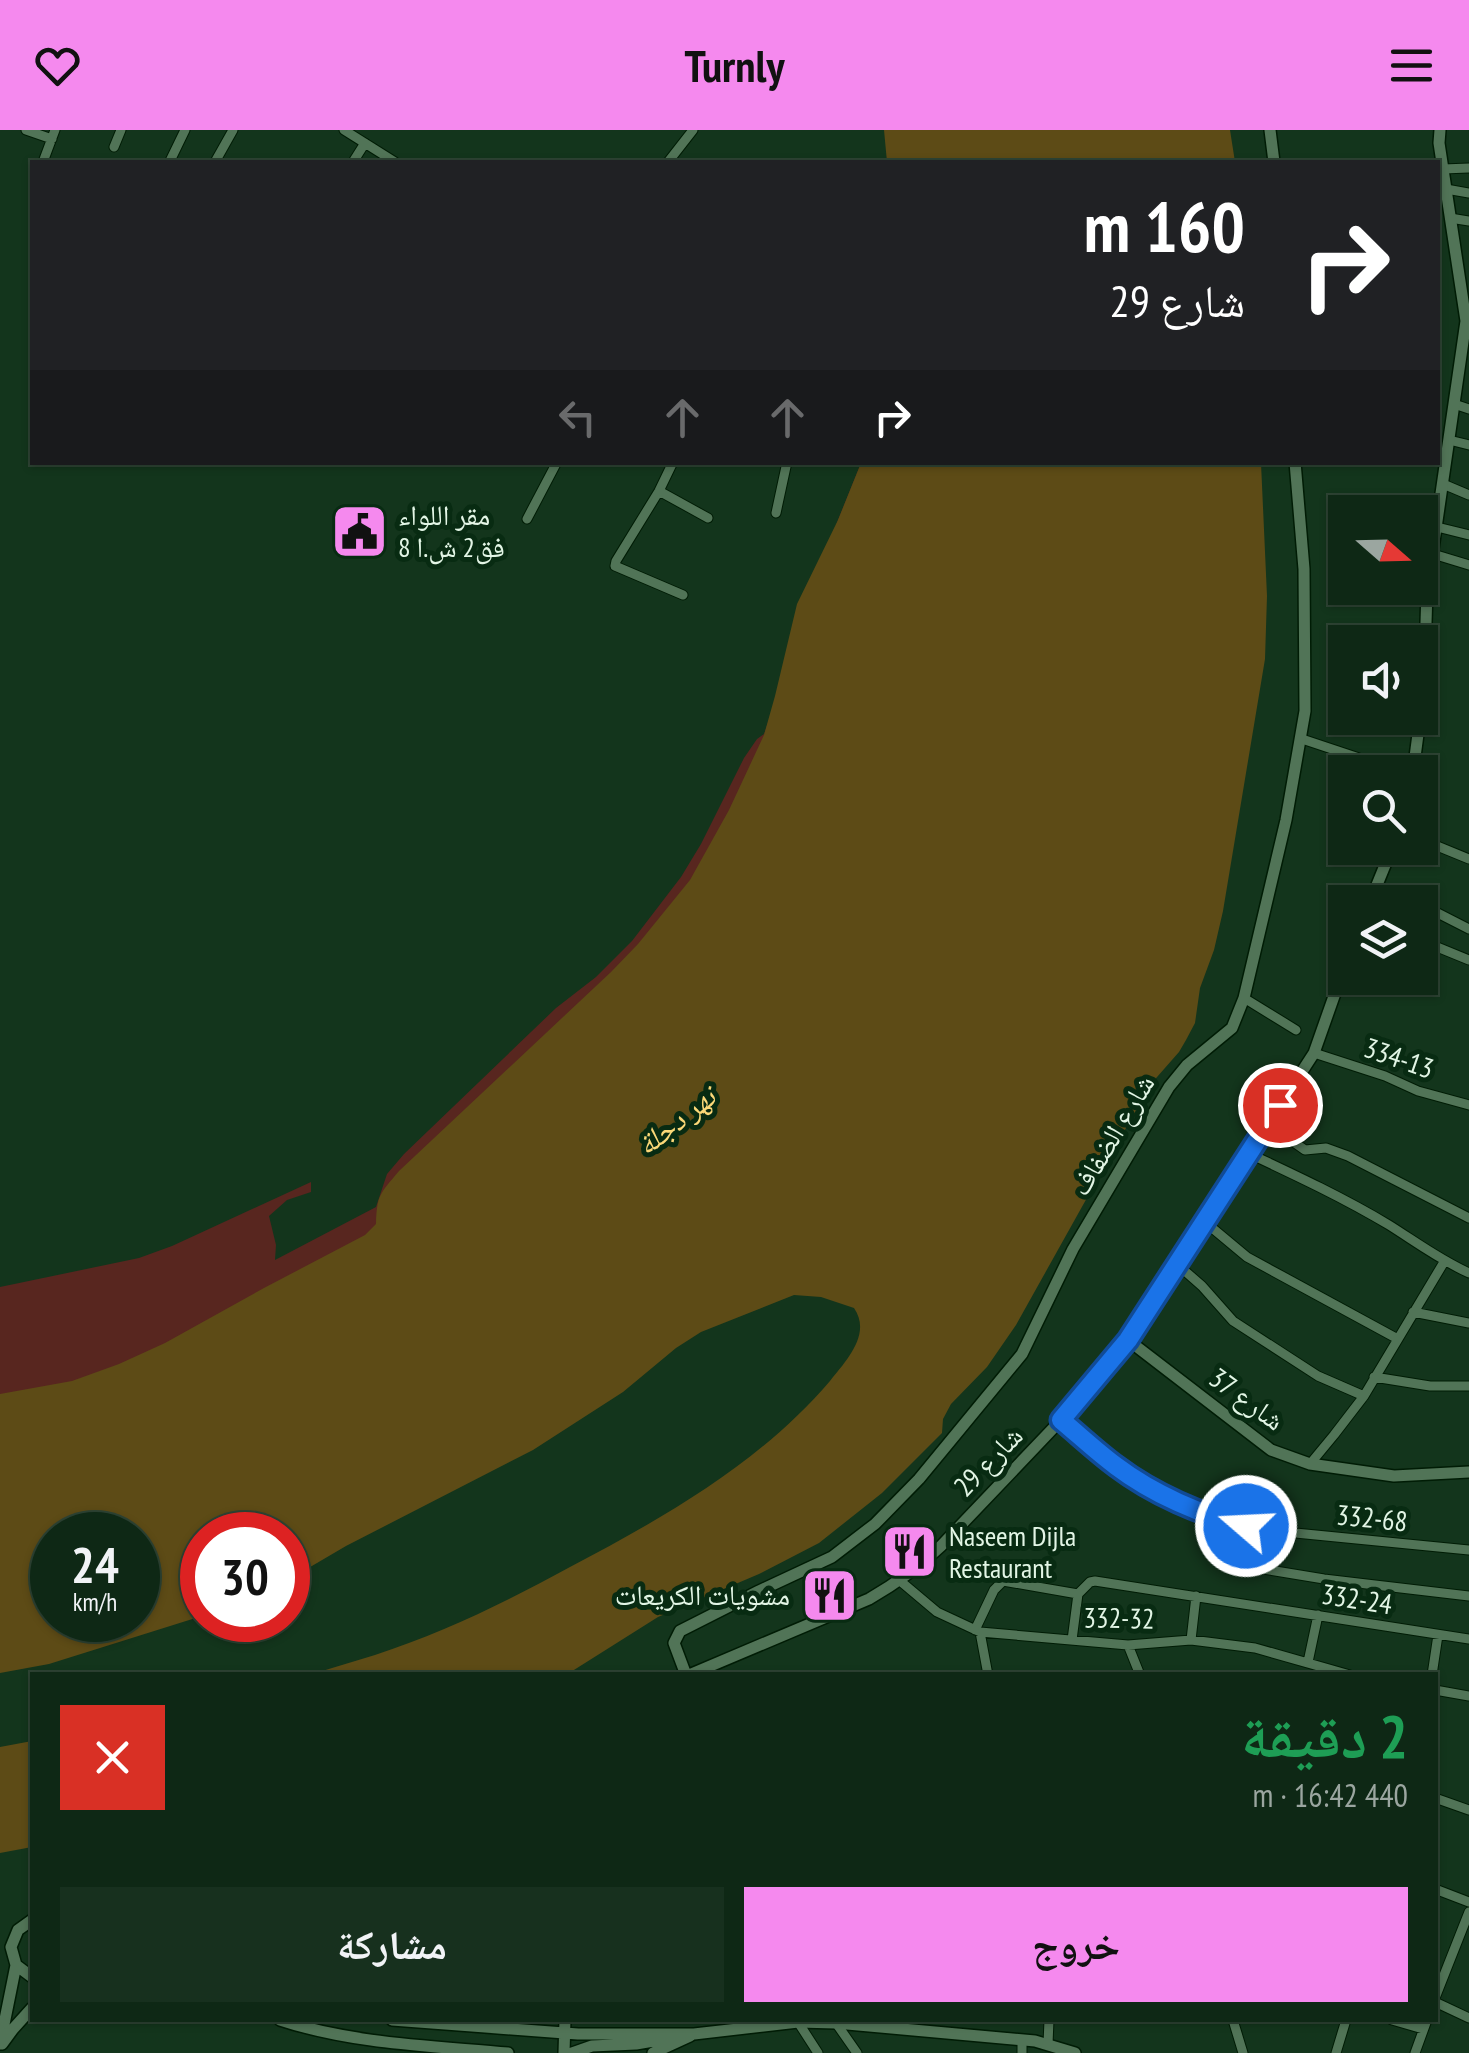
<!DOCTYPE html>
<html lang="ar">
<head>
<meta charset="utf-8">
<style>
  body { margin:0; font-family:"PT Sans Narrow","Noto Naskh Arabic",sans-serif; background:#17301e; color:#f1f3f6; direction:rtl; height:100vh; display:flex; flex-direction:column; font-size:38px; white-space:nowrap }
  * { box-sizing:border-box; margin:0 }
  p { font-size:32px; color:#9ba6a0 }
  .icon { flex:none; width:55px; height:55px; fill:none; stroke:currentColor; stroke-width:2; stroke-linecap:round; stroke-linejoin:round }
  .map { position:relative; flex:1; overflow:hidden; direction:ltr }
  .drawer { position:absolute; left:30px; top:1542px; width:1408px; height:350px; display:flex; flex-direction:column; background:#0e2815; border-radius:0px; box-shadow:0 2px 8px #0004,0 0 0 2px #2e4434; direction:rtl }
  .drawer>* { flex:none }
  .top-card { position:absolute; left:30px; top:30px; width:1410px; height:305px; border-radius:0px; box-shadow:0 2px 8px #0004,0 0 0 2px #2e4434; direction:rtl; background:#202124; color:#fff; overflow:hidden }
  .needle { width:65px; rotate:110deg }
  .controls { position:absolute; left:1328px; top:365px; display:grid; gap:20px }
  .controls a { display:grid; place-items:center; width:110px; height:110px; border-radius:0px; background:#0e2815; box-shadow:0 2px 8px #0004,0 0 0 2px #2e4434; font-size:50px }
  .speed { position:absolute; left:30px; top:1382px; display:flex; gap:20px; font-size:50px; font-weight:700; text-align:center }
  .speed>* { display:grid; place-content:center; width:130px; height:130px; border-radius:50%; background:#0e2815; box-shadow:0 2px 8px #0004,0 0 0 2px #2e4434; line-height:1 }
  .speed small { font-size:25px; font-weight:400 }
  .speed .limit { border:15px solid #d22; background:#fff; color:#111 }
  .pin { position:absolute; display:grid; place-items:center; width:85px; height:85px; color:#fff; margin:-42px; border:5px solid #fff; border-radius:50%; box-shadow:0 2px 10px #0007 }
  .me { position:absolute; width:110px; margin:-55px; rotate:289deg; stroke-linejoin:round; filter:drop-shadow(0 0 8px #0008) }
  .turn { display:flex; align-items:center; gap:35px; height:210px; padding:0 30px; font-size:45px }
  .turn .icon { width:130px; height:130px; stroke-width:2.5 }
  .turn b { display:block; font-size:70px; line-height:85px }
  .lanes { display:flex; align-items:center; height:95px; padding:0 30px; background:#0003; justify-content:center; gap:50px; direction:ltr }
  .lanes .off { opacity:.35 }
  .round { display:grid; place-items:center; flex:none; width:105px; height:105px; border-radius:0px; background:#17301e }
  .overview { display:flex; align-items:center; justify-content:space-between; height:170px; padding:0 30px }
  h1 { font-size:60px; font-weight:800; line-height:75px; color:#1e9e55 }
  .action { display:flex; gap:20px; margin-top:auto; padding:20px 30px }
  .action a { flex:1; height:115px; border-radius:0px; background:#f589ee; color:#111; font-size:40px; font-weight:800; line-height:115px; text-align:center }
  .action a+a { background:#17301e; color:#f1f3f6 }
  header { display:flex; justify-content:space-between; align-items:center; height:130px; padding:0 30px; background:#f589ee; color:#111; font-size:45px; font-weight:800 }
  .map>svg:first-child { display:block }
  .green { fill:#58261f }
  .water { fill:#5d4b16; fill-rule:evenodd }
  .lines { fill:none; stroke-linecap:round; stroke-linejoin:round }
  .minor-casing { stroke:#001c05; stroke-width:11 }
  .tertiary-casing { stroke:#001c05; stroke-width:14 }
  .minor { stroke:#517457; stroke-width:9 }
  .tertiary { stroke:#517457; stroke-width:11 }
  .route-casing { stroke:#114b97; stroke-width:25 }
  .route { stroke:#1a73e8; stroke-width:18 }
  .labels { text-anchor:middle; stroke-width:10; stroke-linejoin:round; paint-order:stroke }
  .poi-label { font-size:28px; fill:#e2f5e5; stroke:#082b12; text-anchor:start }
  .street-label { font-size:28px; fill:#e2f5e5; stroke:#082b12 }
  .water-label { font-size:30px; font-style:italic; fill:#fbd878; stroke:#082b12 }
</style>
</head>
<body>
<header><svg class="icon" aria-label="menu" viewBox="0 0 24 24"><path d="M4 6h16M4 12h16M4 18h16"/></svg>Turnly<svg class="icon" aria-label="heart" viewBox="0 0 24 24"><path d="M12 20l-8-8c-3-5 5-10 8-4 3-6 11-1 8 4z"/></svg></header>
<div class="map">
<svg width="1469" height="1923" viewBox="0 0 1469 1923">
  <rect width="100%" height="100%" fill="#13351c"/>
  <path class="green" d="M861 333 782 616 661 794 414 1077 261 1177 0 1285V1157L139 1128 172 1116 311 1052V1062L287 1070 269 1086 276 1115 275 1130 376 1077 387 1044 404 1024 556 878 596 847 632 811 681 747 701 714 744 628 757 609 764 604 838 390Z"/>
  <path class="water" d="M884 0H1230L1235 32H887Z
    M861 333H1261L1267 466 1265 529 1223 781 1214 820 1200 858 1195 893 1186 910 1179 922 1150 955 1016 1195 987 1237 951 1274 943 1289 942 1303 882 1363 819 1413 759 1444 658 1487 566 1545H309C331 1538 353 1532 375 1525 443 1503 508 1471 570 1437 665 1387 760 1333 830 1251 846 1231 872 1204 854 1178L821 1167 794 1165 701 1202 676 1218 623 1262 533 1320 346 1416 288 1450V1405H202V1486L49 1534 0 1543V1264L72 1251 119 1234 165 1213 264 1158 365 1105 376 1094C377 1064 380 1064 399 1041L611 842 638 814 690 750 729 680 764 605 775 566 797 474 838 390ZM52 1405H138V1490H52Z
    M32 1611V1717L0 1723V1617Z"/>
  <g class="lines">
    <defs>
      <path id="minor" d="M26 0 52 9
        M344 0 395 32
        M114 17 121 0
        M170 31 185 0
        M43 32 55 0
        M215 32 233 0
        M353 32 365 13
        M668 32 693 0
        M1443 39 1469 38
        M1446 59 1469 63
        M1450 88 1469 91
        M1454 274 1469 279
        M1449 310 1469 315
        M673 332 659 361 616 431 615 436 683 465
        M1443 354 1469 365
        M659 361 708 388
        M776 383 787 332
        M527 389 557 332
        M1437 397 1469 405
        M1433 424 1469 435
        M1302 609 1359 628 1413 642
        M1420 709 1469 729
        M1377 756 1416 772
        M1420 774 1469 799
        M1420 810 1469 830
        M1244 868 1296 900
        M1314 923 1385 946 1418 961 1469 975
        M1268 994 1305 1020 1326 1018 1348 1026 1469 1088
        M1250 1024C1297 1046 1344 1068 1389 1095 1416 1112 1440 1130 1469 1143
        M1205 1092 1247 1127 1396 1208
        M1178 1135 1202 1156 1233 1191 1318 1246 1364 1266
        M1413 1182 1469 1193
        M1374 1247 1430 1256H1469
        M1061 1290 1117 1337 1162 1365 1226 1391 1275 1401 1469 1420
        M1310 1334 1334 1305 1364 1266 1444 1132
        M1246 1396V1431L1251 1437 1324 1449 1469 1466
        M899 1450 937 1482 980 1502 1128 1515 1191 1510 1255 1518 1350 1545
        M975 1500 994 1460 1003 1451 1078 1464 1090 1452 1095 1451 1469 1509
        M980 1502 988 1545
        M1072 1510 1078 1464
        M1191 1510 1196 1466
        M1128 1515 1140 1545
        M1308 1532 1318 1485
        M1432 1545 1438 1505
        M1435 1560 1469 1566
        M1435 1668 1469 1680
        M1435 1759 1469 1772
        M1435 1868 1469 1782
        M1435 1872 1469 1888
        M1233 1890 1243 1923
        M1392 1890 1423 1899
        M798 1892 818 1923
        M836 1893 857 1923
        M1048 1914 1049 1890
        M1022 1923V1911
        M1336 1923 1346 1890
        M1415 1923 1427 1890"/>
      <path id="tertiary" d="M1270 0 1274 32
        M1413 642 1424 559 1427 460 1466 191 1439 13 1440 0
        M1370 772 1392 718
        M1128 1210 1271 1320 1310 1334 1394 1346 1469 1342
        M686 1545 674 1513 680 1501 759 1461 832 1427 875 1394 919 1349 1022 1224 1073 1119 1169 957 1187 935 1232 898 1244 868 1286 690 1305 581 1304 439 1295 332
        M689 1545 869 1469C895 1454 919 1437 941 1416L1061 1290 1128 1210 1314 923 1345 835
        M32 1790 18 1800 11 1817 16 1835 32 1847
        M280 1890C353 1914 432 1916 508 1923
        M392 1890 578 1904H694L798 1892 836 1893 1035 1911 1075 1923
        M0 1914 16 1835
        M2 1914 13 1899 32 1878
        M564 1923 565 1890
        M572 1923 592 1916 636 1914 665 1909
        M653 1923 690 1906"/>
    </defs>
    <use href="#minor" class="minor-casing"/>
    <use href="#tertiary" class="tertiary-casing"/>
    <use href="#minor" class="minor"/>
    <use href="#tertiary" class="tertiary"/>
  </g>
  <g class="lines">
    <defs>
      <path id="route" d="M1246 1396C1201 1385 1153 1364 1116 1336 1097 1322 1079 1305 1061 1290L1128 1210 1280 975"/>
    </defs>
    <use href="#route" class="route-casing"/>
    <use href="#route" class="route"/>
  </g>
  <defs>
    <symbol id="civic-square" viewBox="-11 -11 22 22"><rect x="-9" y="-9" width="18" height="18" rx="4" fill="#f589ee" stroke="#082b12"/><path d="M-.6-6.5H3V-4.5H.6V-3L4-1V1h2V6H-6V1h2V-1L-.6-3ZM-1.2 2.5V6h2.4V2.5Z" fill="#111"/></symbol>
    <symbol id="restaurant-square" viewBox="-11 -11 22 22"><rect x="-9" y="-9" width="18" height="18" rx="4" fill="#f589ee" stroke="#082b12"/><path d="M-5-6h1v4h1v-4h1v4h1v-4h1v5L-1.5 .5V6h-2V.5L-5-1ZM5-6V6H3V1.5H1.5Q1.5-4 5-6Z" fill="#111"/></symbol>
  </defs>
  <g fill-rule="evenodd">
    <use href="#civic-square" x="328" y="370" width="63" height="63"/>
    <use href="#restaurant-square" x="878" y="1390" width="63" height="63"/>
    <use href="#restaurant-square" x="798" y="1434" width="63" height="63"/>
  </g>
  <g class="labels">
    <g class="poi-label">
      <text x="398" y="395">مقر اللواء<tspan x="398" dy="32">8 فق2 ش.ا</tspan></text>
      <text x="949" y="1416">Naseem Dijla<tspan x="949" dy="32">Restaurant</tspan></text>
      <text x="790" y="1475" text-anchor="end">مشويات الكريعات</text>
    </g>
    <g class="street-label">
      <text transform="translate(1399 928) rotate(19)" y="10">334-13</text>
      <text transform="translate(1112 1005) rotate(-59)" y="10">شارع الضفاف</text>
      <text transform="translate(1247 1269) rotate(36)" y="10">شارع 37</text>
      <text transform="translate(988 1331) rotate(-46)" y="10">شارع 29</text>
      <text transform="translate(1372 1388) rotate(6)" y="10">332-68</text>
      <text transform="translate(1357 1469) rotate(9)" y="10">332-24</text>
      <text transform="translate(1119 1488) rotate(1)" y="10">332-32</text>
    </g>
    <g class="water-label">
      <text transform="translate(676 991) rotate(-38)" y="10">نهر دجلة</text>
    </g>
  </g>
</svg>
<div class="controls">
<a><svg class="needle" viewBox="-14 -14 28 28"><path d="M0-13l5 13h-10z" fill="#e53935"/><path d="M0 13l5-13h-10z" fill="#9ba6a0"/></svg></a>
<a><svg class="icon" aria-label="sound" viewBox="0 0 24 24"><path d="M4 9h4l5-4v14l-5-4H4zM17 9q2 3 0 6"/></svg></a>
<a><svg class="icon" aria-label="search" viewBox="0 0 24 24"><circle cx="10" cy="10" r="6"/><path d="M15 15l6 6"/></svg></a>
<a><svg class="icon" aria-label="layers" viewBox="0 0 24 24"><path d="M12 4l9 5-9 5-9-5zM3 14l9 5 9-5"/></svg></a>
</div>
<div class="speed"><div>24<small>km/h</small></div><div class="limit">30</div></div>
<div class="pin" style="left:1280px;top:975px;background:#d93025"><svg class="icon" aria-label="arrive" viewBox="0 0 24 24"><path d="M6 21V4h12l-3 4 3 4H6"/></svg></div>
<svg class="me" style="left:1246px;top:1396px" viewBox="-20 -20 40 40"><circle r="17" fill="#1a73e8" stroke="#fff" stroke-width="3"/><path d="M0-11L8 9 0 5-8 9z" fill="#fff"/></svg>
<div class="top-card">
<div class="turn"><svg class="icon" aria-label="right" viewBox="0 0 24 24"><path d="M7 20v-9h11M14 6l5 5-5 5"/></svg><div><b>160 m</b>شارع 29</div></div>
<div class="lanes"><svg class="icon off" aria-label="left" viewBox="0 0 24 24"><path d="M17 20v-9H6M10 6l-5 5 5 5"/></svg><svg class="icon off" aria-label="ahead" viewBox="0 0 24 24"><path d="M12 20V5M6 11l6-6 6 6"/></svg><svg class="icon off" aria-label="ahead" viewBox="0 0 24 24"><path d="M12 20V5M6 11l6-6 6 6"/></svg><svg class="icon" aria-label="right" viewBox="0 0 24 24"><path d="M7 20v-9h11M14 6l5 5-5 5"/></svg></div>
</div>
<section class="drawer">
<div class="overview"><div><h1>2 دقيقة</h1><p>440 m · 16:42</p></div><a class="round" style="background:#d93025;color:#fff"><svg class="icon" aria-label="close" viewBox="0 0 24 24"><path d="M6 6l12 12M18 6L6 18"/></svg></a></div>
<div class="action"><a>خروج</a><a>مشاركة</a></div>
</section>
</div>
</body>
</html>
